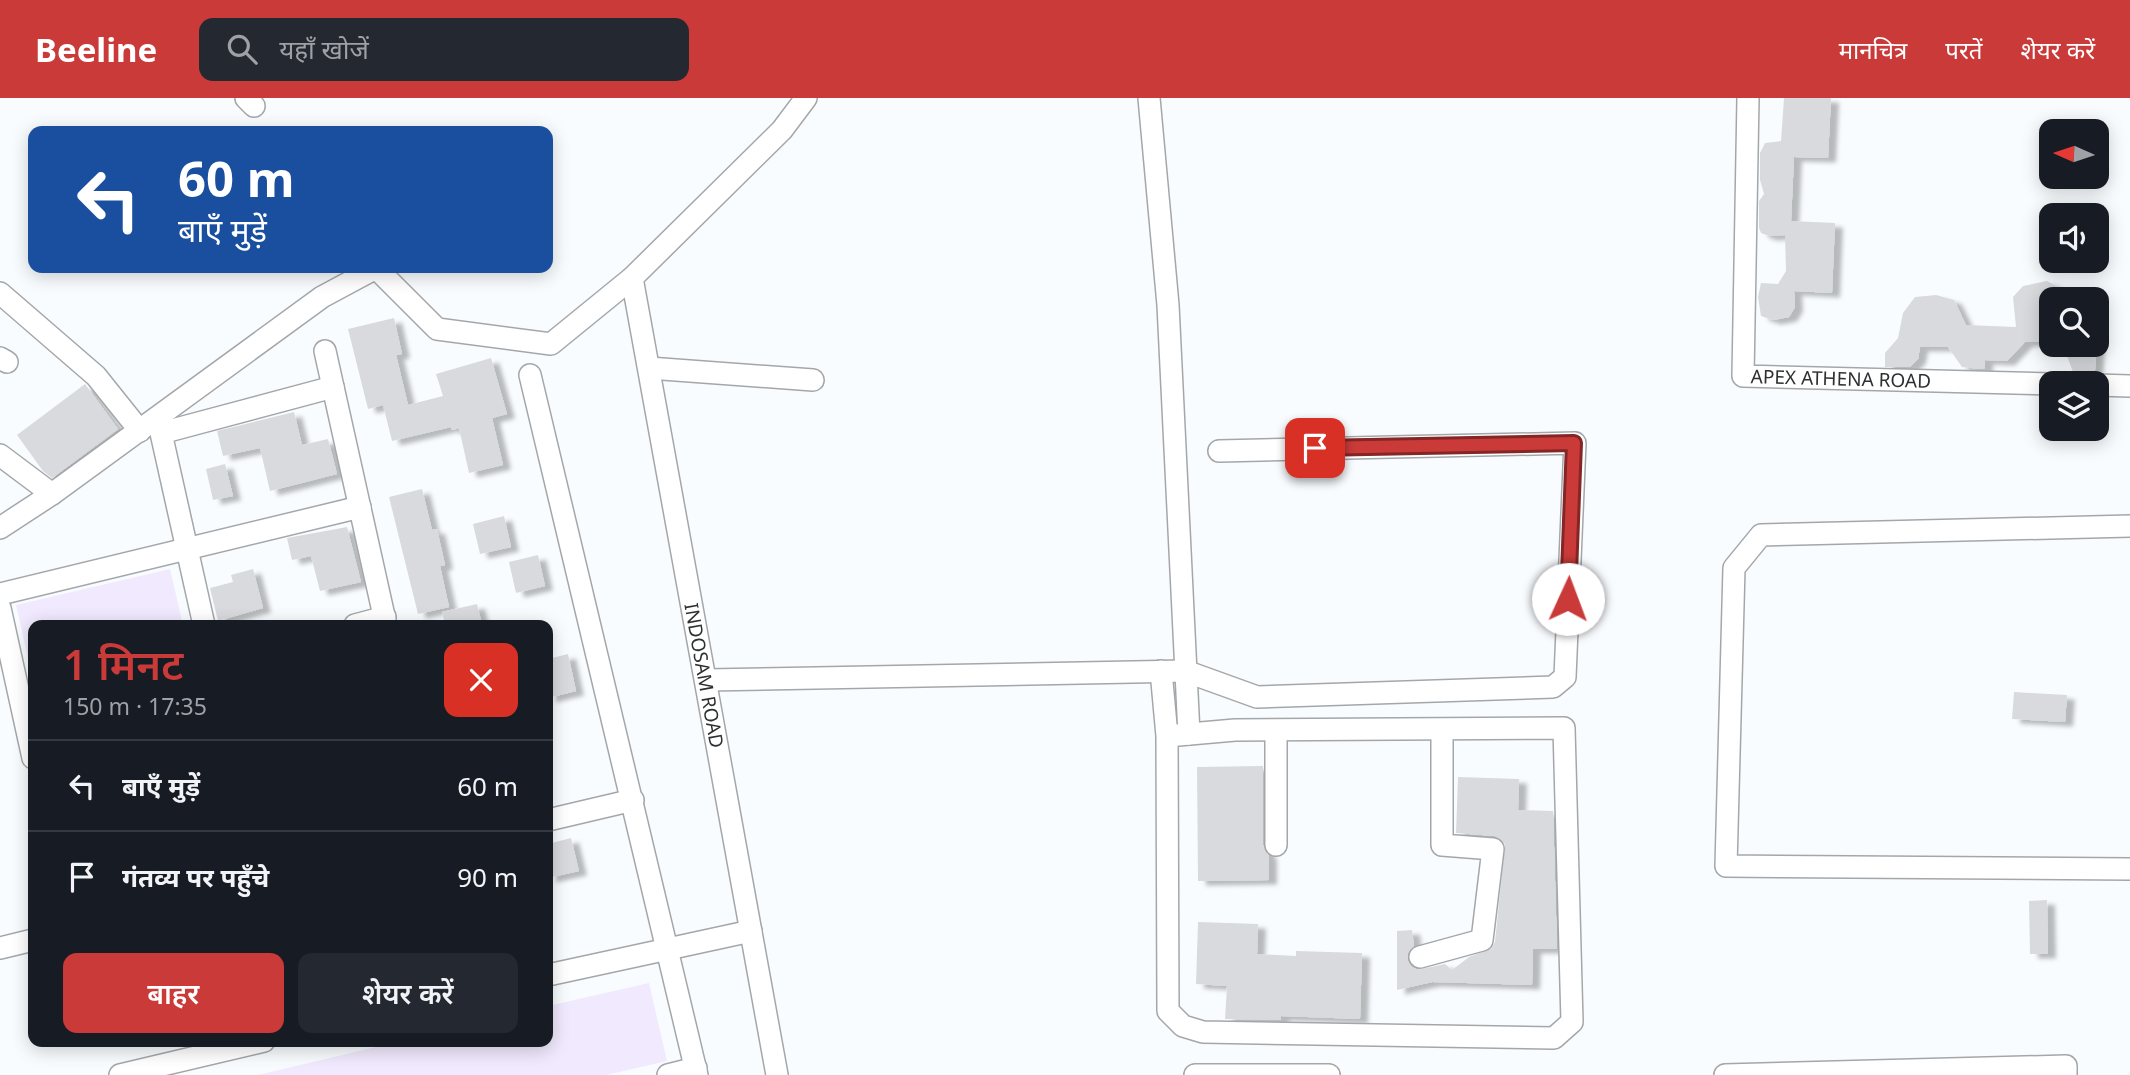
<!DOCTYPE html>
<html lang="hi">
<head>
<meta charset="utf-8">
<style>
  body { margin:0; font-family:"Noto Sans","Noto Sans Devanagari",sans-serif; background:#242831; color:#f1f3f6; height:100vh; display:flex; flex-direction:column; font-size:26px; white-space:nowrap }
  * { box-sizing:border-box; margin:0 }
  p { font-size:23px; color:#9ea1a6 }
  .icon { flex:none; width:38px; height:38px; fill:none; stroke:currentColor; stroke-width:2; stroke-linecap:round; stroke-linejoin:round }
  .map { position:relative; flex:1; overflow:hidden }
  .sheet { position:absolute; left:28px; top:522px; width:525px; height:427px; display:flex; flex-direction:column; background:#171b24; border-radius:14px; box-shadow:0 4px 18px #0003 }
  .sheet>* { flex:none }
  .banner { position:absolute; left:28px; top:28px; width:525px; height:147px; border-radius:14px; box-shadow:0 4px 18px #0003; background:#1a4fa0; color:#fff; overflow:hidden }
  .needle { width:46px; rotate:273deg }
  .controls { position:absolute; left:2039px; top:21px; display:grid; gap:14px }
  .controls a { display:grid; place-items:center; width:70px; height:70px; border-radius:14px; background:#171b24; box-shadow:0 4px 18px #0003; font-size:35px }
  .pin { position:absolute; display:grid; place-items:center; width:60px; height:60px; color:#fff; margin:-30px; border-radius:14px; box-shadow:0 4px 10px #0006 }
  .me { position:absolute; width:77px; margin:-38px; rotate:2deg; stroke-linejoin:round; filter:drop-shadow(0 0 5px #0008) }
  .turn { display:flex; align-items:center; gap:24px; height:147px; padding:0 35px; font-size:32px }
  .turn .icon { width:91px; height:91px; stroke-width:2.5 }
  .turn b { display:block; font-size:49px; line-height:60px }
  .round { display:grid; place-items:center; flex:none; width:74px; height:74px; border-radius:14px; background:#242831 }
  .overview { display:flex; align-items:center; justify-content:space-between; height:119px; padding:0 35px }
  h1 { font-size:42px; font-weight:600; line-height:52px; color:#c93a39 }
  .button { display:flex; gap:14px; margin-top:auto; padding:14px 35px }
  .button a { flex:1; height:80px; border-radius:14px; background:#c93a39; color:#fff; font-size:28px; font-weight:600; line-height:80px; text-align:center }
  .button a+a { background:#242831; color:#f1f3f6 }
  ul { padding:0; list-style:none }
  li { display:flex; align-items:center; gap:21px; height:91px; padding:0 35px; border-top:2px solid #363941 }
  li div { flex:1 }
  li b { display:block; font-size:26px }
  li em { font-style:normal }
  header { display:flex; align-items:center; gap:42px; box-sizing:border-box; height:98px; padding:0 35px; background:#c93a39; color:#fff }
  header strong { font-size:33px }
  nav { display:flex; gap:38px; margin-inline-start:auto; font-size:24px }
  .search { width:490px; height:63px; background:#242831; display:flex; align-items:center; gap:18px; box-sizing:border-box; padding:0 24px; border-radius:14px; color:#9ea1a6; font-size:26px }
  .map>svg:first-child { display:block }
  .green { fill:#f1e9fd }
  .building { fill:#d9dade; filter:url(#shadow) }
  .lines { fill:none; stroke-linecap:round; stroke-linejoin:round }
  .street-casing { stroke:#a4a7aa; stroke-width:24 }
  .street { stroke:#fff; stroke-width:21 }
  .route-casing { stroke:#832625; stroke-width:18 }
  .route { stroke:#c93a39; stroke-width:12 }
  .labels { text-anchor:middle; stroke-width:7; stroke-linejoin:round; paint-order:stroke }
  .street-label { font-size:19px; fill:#2f3031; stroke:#fff }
</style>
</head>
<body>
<header>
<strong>Beeline</strong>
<div class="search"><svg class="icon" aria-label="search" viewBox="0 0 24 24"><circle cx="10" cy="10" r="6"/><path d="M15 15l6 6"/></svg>यहाँ खोजें</div>
<nav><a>मानचित्र</a><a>परतें</a><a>शेयर करें</a></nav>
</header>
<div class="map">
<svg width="2130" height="977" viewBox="0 0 2130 977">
  <defs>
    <filter id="shadow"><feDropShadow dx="8" dy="4.5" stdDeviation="2" flood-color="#0004"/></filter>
  </defs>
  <rect width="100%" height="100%" fill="#f9fcff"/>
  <path class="green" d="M170 471 183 527H33V582L16 507Z
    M649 885 667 963 606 977H258L401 943H548V908Z"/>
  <path class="building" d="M1784 0H1831L1828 60 1794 59 1791 123 1835 125 1832 195 1794 193 1795 209 1789 219 1773 222 1761 218 1758 199 1761 185 1778 186 1786 173 1785 137 1769 138 1761 135 1759 130V103L1764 96 1760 82V55L1765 45 1781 43Z
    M2047 183 2081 201H2051V243L2025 244 2007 263 1985 262V270L1981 271 1962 269 1948 249H1920L1918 261 1910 269H1885V255L1898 240 1903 215 1915 199 1936 197 1954 202 1966 227 2016 229 2013 199 2023 188Z
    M394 220 402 256 396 257 408 307 443 298 436 276 491 260 507 316 492 320 503 367 469 375 459 330 452 332 451 329 392 343 383 307 368 311 348 231Z
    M2067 247H2097L2095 272 2084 276 2073 274 2067 258Z
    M85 286 118 331 52 380 43 373 17 337Z
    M294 314 302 347 328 341 337 376 270 393 260 350 223 358 217 333Z
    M225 366 233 398 213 402 206 371Z
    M422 391 432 432 437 431 445 467 440 468 449 509 418 516 389 399Z
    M504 418 511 449 480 456 473 426Z
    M347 429 361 484 320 493 311 458 292 462 287 440Z
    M538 457 545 488 516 495 509 464Z
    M253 471 263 510 218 523 210 490 233 484 231 477Z
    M477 506 482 527H445L442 514Z
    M568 556 576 593 548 600V561Z
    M2014 594 2067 597 2065 624 2012 621Z
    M1263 668V747L1269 758V782L1198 783 1197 669Z
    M1458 679 1519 681 1518 712 1553 713 1557 851H1533L1532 887 1432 884 1397 892V833L1412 832 1414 848 1408 855 1407 862 1417 872 1445 866 1452 872 1469 859 1491 851 1495 844 1505 746 1495 738 1456 735Z
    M571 740 579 773 548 780V746Z
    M2047 802 2048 856H2030L2029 803Z
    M1198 824 1258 826 1257 856 1296 858V853L1362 855 1360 921 1281 918V922L1225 921 1227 888 1196 886Z"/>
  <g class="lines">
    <defs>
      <g id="street">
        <path d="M246 0 254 8"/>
        <path d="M1149 0 1168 207 1189 636"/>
        <path id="s1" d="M1748 0 1743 278 2051 286"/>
        <path id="s2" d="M632 180 777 977"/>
        <path d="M0 195 96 278 140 333"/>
        <path d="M325 253 386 527"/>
        <path d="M0 260 7 264"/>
        <path d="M649 270 813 282"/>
        <path d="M530 277 697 977"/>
        <path d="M2096 287 2130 288"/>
        <path d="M0 357 52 396"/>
        <path d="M2130 428 1761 437 1734 470 1726 768 2130 771"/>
        <path d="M0 430 52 396 322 199 376 170 437 231 551 246 632 180 782 32 806 0"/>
        <path d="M0 496 360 409"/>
        <path d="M0 510 33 660"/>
        <path d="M204 527 161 335 333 289"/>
        <path d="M355 527 385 519"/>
        <path d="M1161 573 1167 638 1168 913 1183 928 1203 934 1554 940 1572 924 1564 630 1235 632 1167 638"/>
        <path d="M707 582 1185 573 1257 599 1553 589 1565 579 1575 345 1219 353"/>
        <path d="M548 722 633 702"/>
        <path d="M1276 747V634"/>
        <path d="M0 850 33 842"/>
        <path d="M1420 859 1482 842 1493 751 1442 747V632"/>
        <path d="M548 877 751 833"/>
        <path d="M120 977 264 943"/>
        <path d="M668 977 696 970"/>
        <path d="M1195 977H1329"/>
        <path d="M1725 977 2066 968V977"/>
      </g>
    </defs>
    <use href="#street" class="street-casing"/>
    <use href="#street" class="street"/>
  </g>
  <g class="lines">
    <defs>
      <path id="route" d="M1315 350 1574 345 1568 501"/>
    </defs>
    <use href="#route" class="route-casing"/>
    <use href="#route" class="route"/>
  </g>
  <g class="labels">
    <g class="street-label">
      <text dy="7" stroke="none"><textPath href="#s1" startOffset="376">APEX ATHENA ROAD</textPath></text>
      <text dy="7" stroke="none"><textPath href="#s2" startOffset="404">INDOSAM ROAD</textPath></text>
    </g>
  </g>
</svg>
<div class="controls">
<a><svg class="needle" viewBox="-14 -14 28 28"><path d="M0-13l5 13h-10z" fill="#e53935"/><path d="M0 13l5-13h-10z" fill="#9ea1a6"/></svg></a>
<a><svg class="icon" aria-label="sound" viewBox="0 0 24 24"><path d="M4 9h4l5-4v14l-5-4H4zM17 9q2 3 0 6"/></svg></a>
<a><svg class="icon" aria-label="search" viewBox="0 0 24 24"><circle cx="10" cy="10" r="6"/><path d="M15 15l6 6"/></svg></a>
<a><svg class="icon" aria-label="layers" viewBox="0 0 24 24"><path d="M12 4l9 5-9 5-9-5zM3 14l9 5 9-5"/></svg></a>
</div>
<div class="pin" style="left:1315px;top:350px;background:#d93025"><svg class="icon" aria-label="arrive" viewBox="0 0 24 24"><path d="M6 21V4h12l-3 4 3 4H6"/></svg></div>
<svg class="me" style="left:1568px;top:501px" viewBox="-20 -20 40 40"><circle r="19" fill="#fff"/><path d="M0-13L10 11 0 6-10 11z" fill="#c93a39"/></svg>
<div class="banner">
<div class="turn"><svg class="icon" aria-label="left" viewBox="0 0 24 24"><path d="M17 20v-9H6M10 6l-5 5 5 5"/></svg><div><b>60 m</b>बाएँ मुड़ें</div></div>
</div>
<section class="sheet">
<div class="overview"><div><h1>1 मिनट</h1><p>150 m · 17:35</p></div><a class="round" style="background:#d93025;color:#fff"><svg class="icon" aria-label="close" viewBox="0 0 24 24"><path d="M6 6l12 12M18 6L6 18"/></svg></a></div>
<ul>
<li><svg class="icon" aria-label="left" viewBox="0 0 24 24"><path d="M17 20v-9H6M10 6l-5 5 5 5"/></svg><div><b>बाएँ मुड़ें</b></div><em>60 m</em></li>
<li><svg class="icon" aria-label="arrive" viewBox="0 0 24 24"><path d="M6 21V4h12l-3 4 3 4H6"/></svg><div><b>गंतव्य पर पहुँचे</b></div><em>90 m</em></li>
</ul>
<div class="button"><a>बाहर</a><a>शेयर करें</a></div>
</section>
</div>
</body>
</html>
